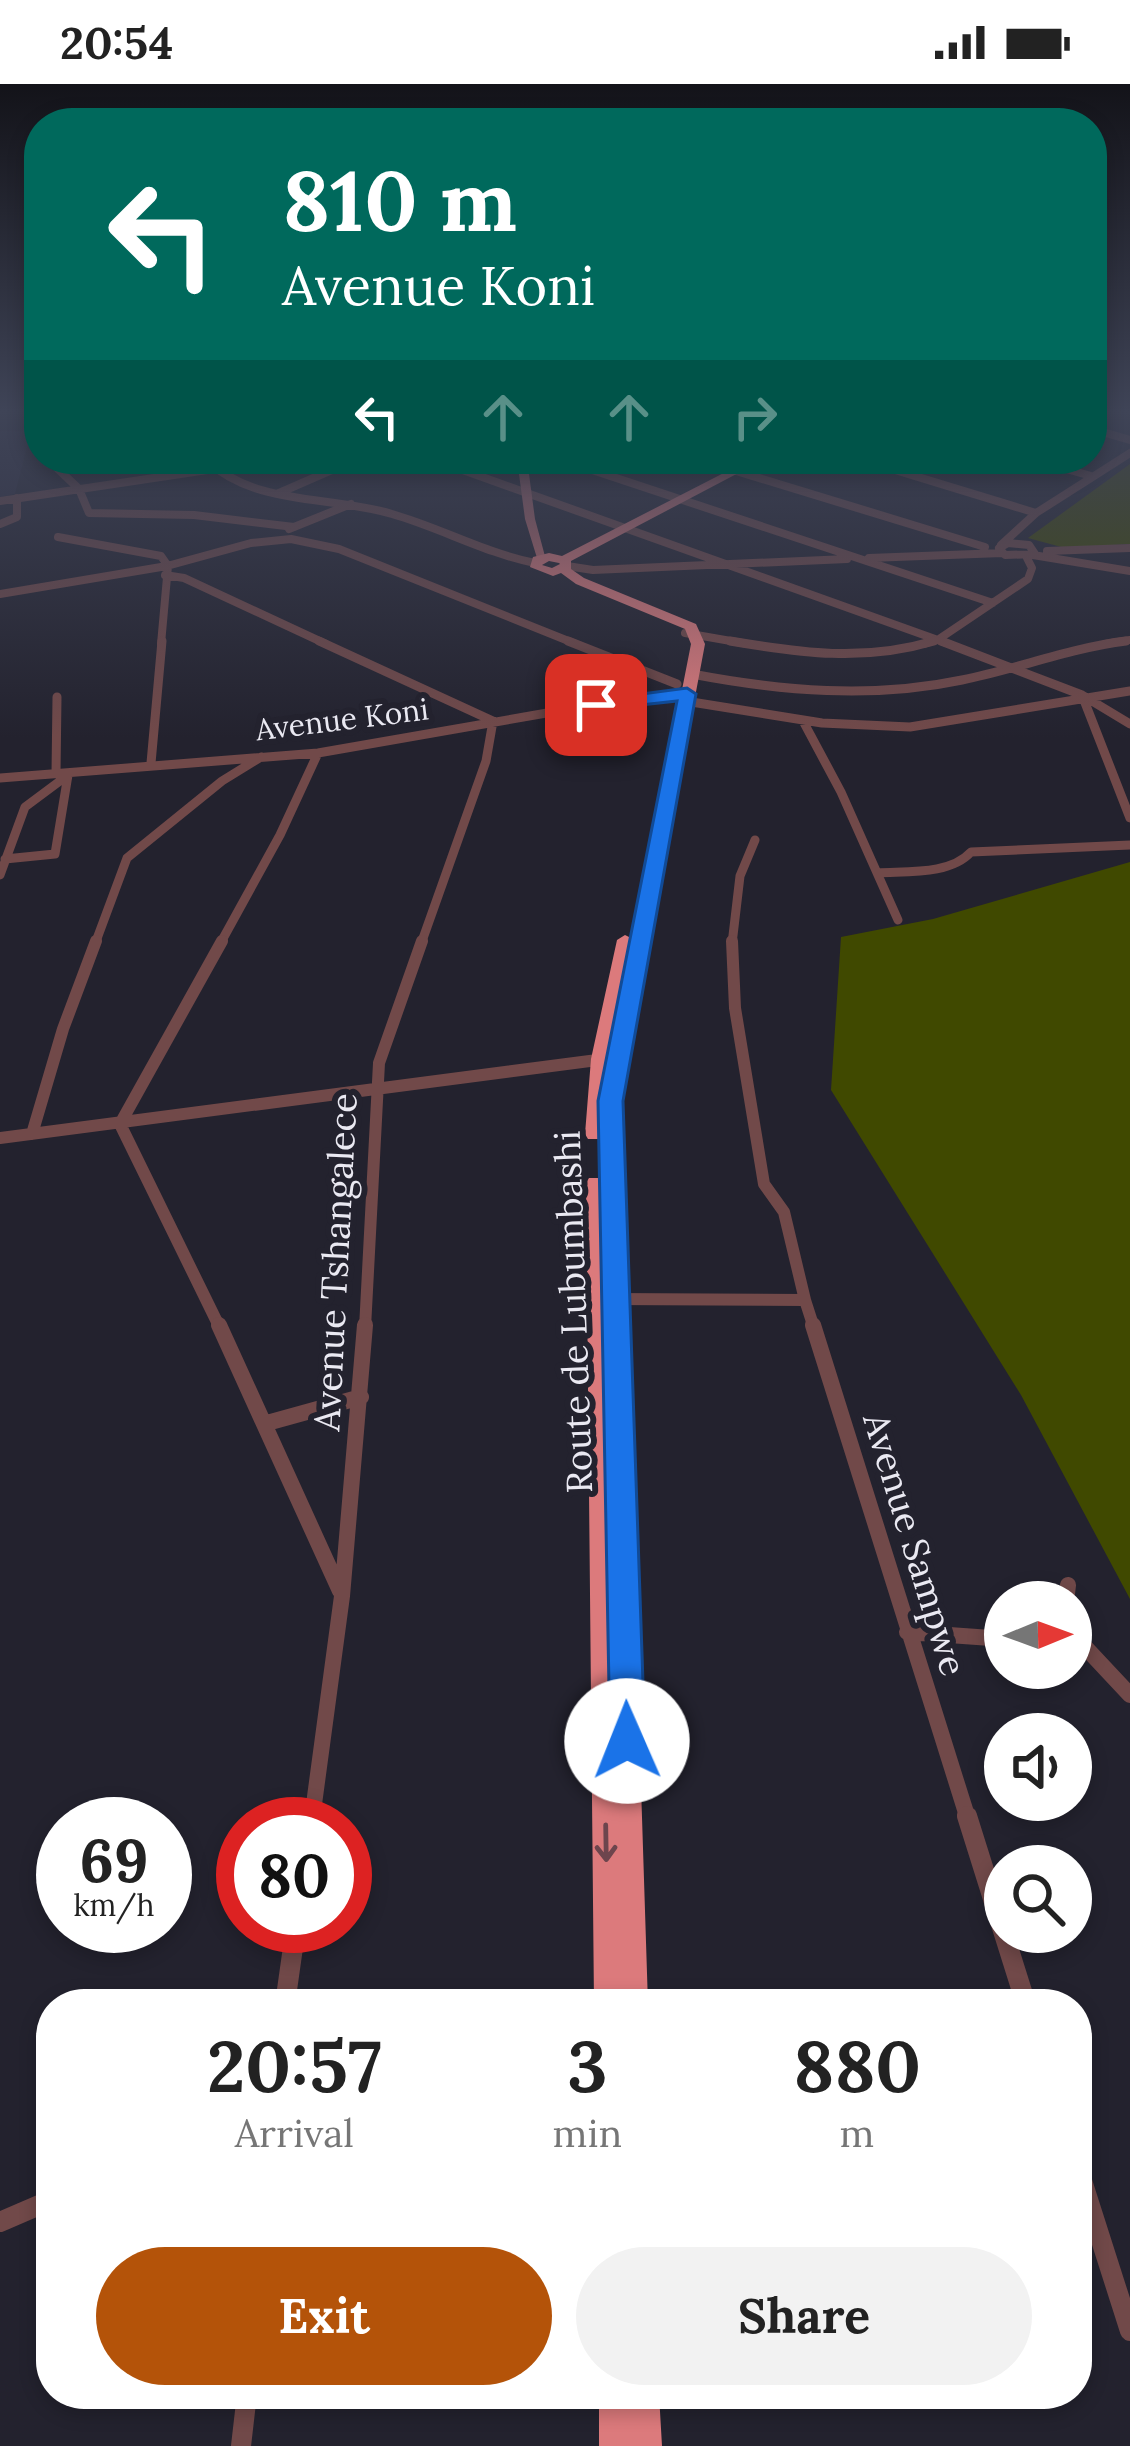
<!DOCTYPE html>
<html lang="en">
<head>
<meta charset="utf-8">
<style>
  body { margin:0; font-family:Lora,serif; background:#f2f2f2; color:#222; height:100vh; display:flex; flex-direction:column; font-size:45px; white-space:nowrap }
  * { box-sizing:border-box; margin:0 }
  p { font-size:39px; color:#767676 }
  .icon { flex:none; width:66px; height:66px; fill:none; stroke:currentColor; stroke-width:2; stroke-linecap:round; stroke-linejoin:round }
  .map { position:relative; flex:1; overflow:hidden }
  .panel { position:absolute; left:36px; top:1905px; width:1056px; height:420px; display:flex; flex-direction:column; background:#fff; border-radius:48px; box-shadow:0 6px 18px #0003 }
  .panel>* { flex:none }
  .top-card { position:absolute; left:24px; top:24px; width:1083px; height:366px; border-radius:48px; box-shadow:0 6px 18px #0003; background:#00695c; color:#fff; overflow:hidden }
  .needle { width:78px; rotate:89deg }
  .controls { position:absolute; left:984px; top:1497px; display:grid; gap:24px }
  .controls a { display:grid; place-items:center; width:108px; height:108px; border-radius:50%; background:#fff; box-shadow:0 6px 18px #0003; font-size:60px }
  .speed { position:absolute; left:36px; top:1713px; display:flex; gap:24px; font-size:60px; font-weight:700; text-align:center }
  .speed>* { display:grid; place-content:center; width:156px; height:156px; border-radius:50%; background:#fff; box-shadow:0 6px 18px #0003; line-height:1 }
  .speed small { font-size:30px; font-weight:400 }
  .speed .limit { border:18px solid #d22; background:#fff; color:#111 }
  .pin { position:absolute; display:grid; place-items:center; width:102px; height:102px; color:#fff; margin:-51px; border-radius:24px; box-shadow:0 6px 18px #0006 }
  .me { position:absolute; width:132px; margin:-66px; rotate:359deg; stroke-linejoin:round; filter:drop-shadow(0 0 9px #0008) }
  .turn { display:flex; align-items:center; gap:42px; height:252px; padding:0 60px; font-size:54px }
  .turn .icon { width:156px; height:156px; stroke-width:2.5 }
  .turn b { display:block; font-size:84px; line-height:102px }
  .lanes { display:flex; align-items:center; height:114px; padding:0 60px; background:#0003; justify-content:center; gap:60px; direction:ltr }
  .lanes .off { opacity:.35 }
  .eta { display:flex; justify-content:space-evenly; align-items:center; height:204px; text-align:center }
  .eta b { font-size:72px; font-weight:700; line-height:84px }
  .cta { display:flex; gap:24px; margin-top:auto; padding:24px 60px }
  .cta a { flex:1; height:138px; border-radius:72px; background:#b45309; color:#fff; font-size:48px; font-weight:700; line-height:138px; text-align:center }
  .cta a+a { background:#f2f2f2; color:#222 }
  .status { display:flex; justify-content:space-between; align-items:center; height:84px; padding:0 60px; background:#fff; direction:ltr }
  .status svg { height:33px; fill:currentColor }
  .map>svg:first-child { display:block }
  .built { fill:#2b293c }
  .green { fill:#404900 }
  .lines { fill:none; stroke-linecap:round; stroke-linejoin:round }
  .minor-far4 { stroke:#714949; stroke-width:8 }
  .minor-far3 { stroke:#714949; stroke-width:9 }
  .minor-far2 { stroke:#714949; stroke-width:12 }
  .minor-far1 { stroke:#714949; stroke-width:16 }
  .minor { stroke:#714949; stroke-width:20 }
  .major { fill:#be6c6e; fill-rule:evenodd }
  .highway { fill:#dc7a7c; fill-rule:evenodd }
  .oneway { stroke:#6d454d }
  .route { fill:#1a73e8; stroke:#114b97; stroke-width:3 }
  .labels { text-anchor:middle; stroke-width:12; stroke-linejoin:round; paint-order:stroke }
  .far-street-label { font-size:30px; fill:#eae9f2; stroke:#23222e }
  .street-label { font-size:36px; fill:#eae9f2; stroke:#23222e }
</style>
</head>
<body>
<div class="status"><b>20:54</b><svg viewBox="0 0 49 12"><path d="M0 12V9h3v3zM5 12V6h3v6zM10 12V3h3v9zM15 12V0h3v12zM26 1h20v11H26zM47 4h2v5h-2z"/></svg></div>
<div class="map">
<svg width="1130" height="2362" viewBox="0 0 1130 2362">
  <rect width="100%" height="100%" fill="#23222e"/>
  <path class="built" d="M0 347H31L15 410 0 413Z"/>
  <path class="green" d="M1130 380V460L1065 464 1028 454Z
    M1130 778V1515L1021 1311 831 1006 841 853 933 835Z"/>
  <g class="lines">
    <path class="minor-far4" d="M1092 345 1130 356
      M62 375 58 385 79 405 89 429 194 431 294 443
      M205 375C256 423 329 411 392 430 441 444 485 469 535 479
      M432 375 949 560
      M559 375 993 519
      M697 375 985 463
      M859 375 1036 429
      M1032 375 1091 392
      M279 409 357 375
      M0 417 214 385
      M0 440 17 433V414
      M289 445 351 420
      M58 453 161 472 168 482 161 560
      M1008 459 1029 461 1035 470 1005 471 999 464Z
      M1001 461 1036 429 1130 369
      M1047 467 1130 464
      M1033 471 1130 487
      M869 474 1002 469
      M567 482 593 486 847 475
      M165 491 184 494 326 560
      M0 510 167 482 251 459 291 455 339 465 576 560
      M685 549 748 560
      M924 560 939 555 1028 495 1032 484 1027 474
      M1105 560 1130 556"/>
    <path class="minor-far3" d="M319 557 493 637 486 677 421 860
      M568 557 677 600
      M730 557C801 569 864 578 934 557
      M941 557 1082 611 1130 640
      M692 590C781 607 872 615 962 596 1017 585 1070 564 1126 557
      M1082 611 1130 734
      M679 616 822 639 910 643 1130 607
      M803 637 841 708 898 836
      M151 679 162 557
      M56 689 57 613
      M0 694 318 669 627 615 687 610
      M5 775 55 770 68 691
      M878 789C907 787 950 791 971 768L1130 761
      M0 791 25 723 68 691
      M95 860 127 774 222 697 261 673
      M220 860 280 751 318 669
      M732 860 740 792 755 756"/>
    <path class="minor-far2" d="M732 857 735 924 764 1100 784 1128 805 1216
      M32 1050 63 945 96 857
      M0 1054 605 975
      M608 1215 805 1216 814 1244
      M220 1244 120 1040 222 857
      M365 1244 379 979 422 857"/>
    <path class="minor-far1" d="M219 1241 340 1507
      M813 1241 968 1735
      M267 1339 361 1313
      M1066 1518 1068 1501
      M907 1548 1005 1555
      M1071 1548 1130 1611
      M312 1735 342 1512 365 1241"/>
    <path class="minor" d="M967 1732 1026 1920
      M311 1740 312 1732
      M285 1920 296 1842
      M1077 2081 1130 2247
      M0 2138 51 2116
      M241 2362 247 2310"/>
    <path class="major" d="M517 375H527L535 435 546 476 537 474 525 435Z"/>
    <path class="highway" d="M751 375H765L571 477V485L584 494 696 540 705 560 619 1017 648 1920H594L586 1099 589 1094H602L601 1055H588L585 1050 591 975 617 856 625 851 633 855 691 560 685 545 576 500 561 489 553 492 530 483 533 473 549 469 562 472ZM549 477 559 479 560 480 552 484 542 481Z
      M599 2310H659L662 2362H599Z"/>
  </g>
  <defs><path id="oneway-shaft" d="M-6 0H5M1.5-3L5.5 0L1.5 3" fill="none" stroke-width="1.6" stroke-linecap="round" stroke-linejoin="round" transform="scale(3)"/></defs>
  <use class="oneway" href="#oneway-shaft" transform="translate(606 1759) rotate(89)"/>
  <linearGradient id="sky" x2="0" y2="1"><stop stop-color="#131319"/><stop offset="0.5" stop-color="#3f4457"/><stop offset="1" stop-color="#3f4457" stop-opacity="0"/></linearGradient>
  <rect width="1130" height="654" fill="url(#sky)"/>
  <path class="route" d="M687 604 696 610 623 1017 645 1657 640 1669 627 1673 615 1669 610 1657 598 1017 677 617 596 626 587 621 596 616Z"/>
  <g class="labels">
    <g class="far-street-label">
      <text transform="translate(342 636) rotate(-7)" y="10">Avenue Koni</text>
    </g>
    <g class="street-label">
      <text transform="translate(335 1178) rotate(-87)" y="13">Avenue Tshangalece</text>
      <text transform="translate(573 1228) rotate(-92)" y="13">Route de Lubumbashi</text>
      <text transform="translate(915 1460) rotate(73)" y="13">Avenue Sampwe</text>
    </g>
  </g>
</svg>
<div class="controls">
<a><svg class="needle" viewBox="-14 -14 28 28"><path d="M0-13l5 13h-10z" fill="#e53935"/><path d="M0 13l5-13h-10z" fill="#767676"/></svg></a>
<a><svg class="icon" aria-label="sound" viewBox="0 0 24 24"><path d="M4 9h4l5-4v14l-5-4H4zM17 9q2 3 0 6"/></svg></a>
<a><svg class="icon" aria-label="search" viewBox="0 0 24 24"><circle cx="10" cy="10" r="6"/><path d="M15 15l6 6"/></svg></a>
</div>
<div class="speed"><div>69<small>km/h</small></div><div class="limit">80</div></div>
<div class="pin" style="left:596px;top:621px;background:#d93025"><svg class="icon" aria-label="arrive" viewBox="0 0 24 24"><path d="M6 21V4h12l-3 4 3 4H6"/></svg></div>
<svg class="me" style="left:627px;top:1657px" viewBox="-20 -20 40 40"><circle r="19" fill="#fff"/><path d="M0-13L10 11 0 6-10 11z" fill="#1a73e8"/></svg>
<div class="top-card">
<div class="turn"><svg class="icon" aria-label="left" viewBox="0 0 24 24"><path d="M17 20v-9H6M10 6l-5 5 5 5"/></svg><div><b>810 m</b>Avenue Koni</div></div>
<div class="lanes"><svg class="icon" aria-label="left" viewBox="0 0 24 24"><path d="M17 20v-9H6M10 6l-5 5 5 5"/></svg><svg class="icon off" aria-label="ahead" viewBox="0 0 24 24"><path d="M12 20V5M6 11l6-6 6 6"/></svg><svg class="icon off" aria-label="ahead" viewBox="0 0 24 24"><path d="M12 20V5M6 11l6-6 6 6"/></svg><svg class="icon off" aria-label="right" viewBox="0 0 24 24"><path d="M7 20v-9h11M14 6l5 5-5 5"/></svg></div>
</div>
<section class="panel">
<div class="eta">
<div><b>20:57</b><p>Arrival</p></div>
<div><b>3</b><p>min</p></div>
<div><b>880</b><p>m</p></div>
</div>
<div class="cta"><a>Exit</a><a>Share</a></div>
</section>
</div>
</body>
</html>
